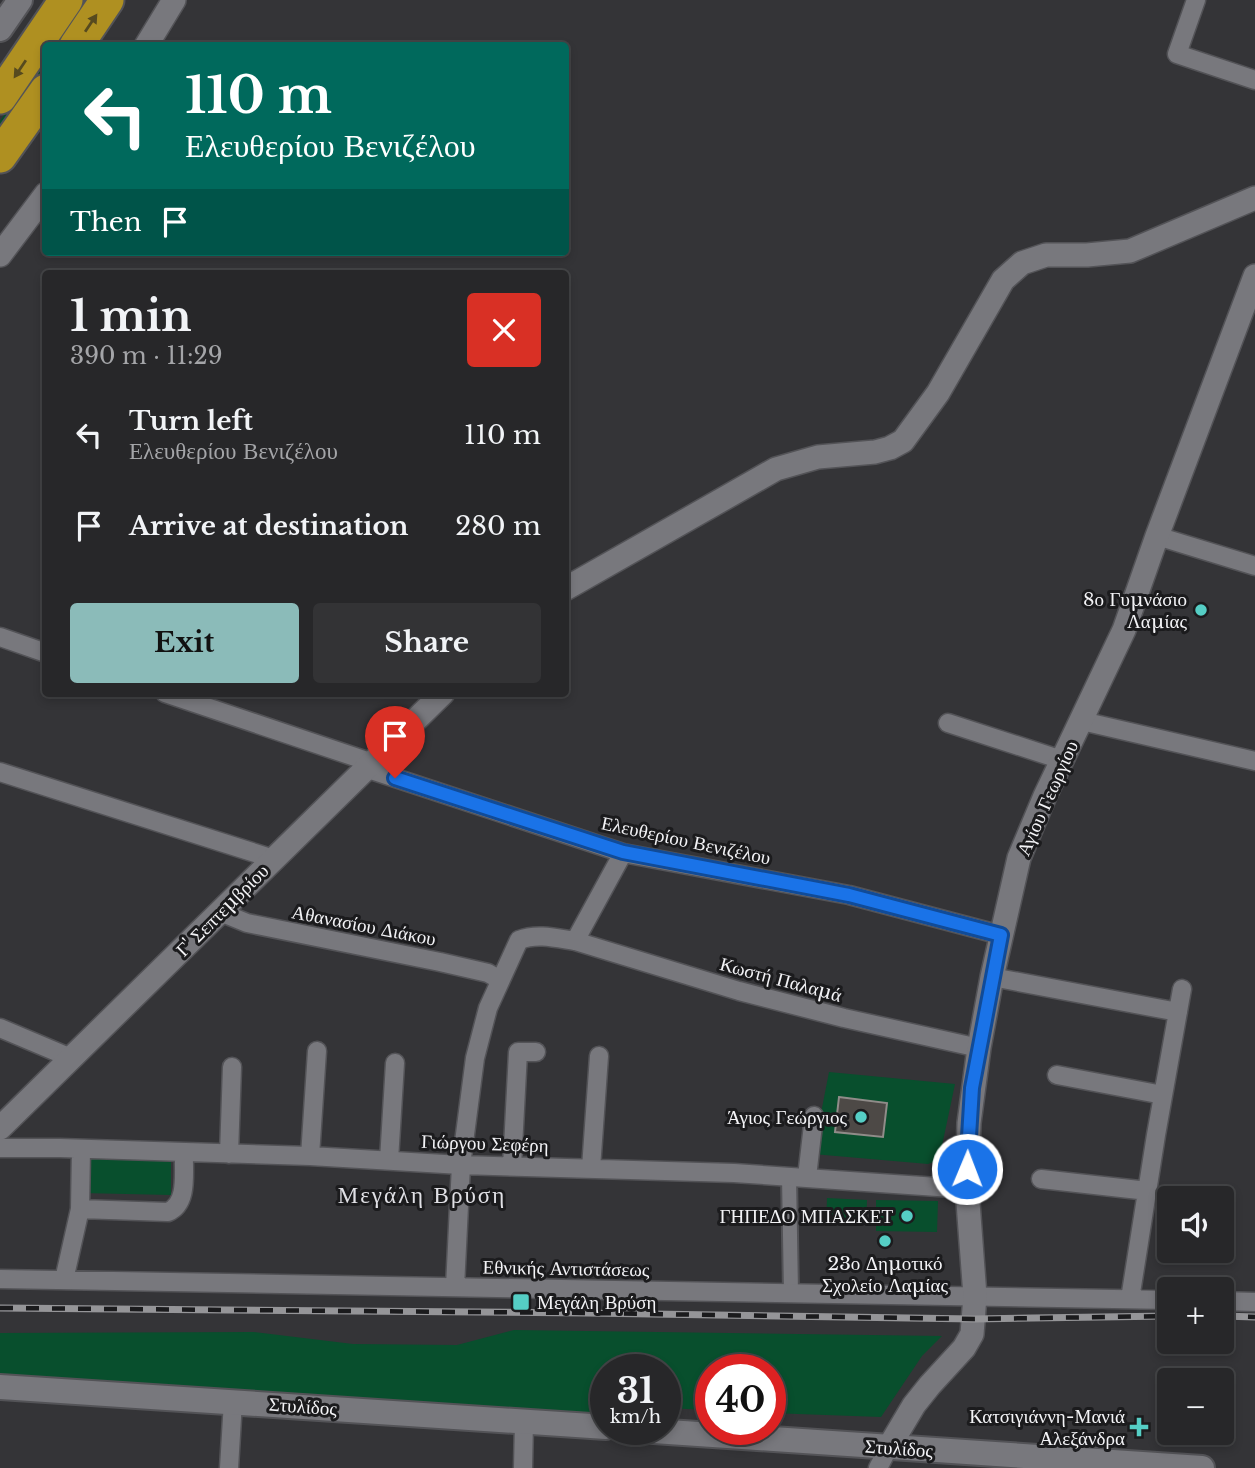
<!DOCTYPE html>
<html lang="en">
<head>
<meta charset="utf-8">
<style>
  body { margin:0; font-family:"Libre Baskerville",serif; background:#333335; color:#f1f3f6; height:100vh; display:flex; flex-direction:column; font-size:26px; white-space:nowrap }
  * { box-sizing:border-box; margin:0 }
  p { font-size:23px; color:#a4a5a8 }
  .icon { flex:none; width:38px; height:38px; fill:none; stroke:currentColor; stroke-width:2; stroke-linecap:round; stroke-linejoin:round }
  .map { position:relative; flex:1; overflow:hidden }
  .side { position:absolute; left:42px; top:270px; width:527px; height:427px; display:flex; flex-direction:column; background:#272729; border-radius:7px; box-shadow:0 4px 10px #0003,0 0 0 2px #434446 }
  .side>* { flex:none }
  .top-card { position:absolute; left:42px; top:42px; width:527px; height:214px; border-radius:7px; box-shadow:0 4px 10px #0003,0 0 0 2px #434446; background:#00695c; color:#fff; overflow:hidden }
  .controls { position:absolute; left:1157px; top:1186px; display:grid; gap:14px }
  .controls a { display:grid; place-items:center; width:77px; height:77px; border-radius:7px; background:#272729; box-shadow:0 4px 10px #0003,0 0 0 2px #434446; font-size:35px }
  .speed { position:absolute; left:590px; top:1354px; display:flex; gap:14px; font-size:35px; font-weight:700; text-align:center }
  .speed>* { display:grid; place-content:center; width:91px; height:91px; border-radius:50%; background:#272729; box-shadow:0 4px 10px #0003,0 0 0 2px #434446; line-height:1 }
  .speed small { font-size:18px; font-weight:400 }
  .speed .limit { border:10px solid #d22; background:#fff; color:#111 }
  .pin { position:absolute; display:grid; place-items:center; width:60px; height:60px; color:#fff; margin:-72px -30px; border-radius:50% 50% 50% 0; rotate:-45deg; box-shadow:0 0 7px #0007 }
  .pin .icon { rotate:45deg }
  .me { position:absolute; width:77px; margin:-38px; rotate:1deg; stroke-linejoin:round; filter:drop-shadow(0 0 5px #0008) }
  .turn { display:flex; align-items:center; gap:24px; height:147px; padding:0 28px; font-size:32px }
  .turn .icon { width:91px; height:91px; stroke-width:2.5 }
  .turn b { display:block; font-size:49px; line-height:60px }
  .then { display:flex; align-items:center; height:66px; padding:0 28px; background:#0003; gap:14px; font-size:26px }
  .round { display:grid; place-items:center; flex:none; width:74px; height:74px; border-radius:7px; background:#333335 }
  .head { display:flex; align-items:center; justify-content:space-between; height:119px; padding:0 28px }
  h1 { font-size:42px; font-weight:700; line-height:52px }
  .cta { display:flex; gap:14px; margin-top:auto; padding:14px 28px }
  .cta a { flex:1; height:80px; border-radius:7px; background:#8bbbb9; color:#111; font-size:28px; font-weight:700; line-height:80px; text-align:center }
  .cta a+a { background:#333335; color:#f1f3f6 }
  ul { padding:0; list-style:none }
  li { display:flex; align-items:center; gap:21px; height:91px; padding:0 28px }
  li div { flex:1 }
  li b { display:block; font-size:26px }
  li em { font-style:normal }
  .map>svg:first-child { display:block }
  .green { fill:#084f2d }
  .building { fill:#4d4946; stroke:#908c89; stroke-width:2 }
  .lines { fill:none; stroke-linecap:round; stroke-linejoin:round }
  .pedestrian-casing { stroke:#535357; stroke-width:18 }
  .minor-casing { stroke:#535357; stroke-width:21 }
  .tertiary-casing { stroke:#535357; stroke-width:26 }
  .secondary-casing { stroke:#535357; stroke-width:28 }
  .motorway-casing { stroke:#535357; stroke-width:37 }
  .pedestrian { stroke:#78787d; stroke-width:14 }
  .minor { stroke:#78787d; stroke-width:18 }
  .tertiary { stroke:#78787d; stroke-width:23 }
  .secondary { stroke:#78787d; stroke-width:24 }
  .motorway { stroke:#af9021; stroke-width:33 }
  .rail-casing { stroke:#959598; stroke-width:7 }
  .rail { stroke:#1b1b1d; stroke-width:4.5; stroke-dasharray:13; stroke-linecap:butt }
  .oneway { fill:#564a1f }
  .route-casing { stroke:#114b97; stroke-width:18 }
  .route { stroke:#1a73e8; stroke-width:12 }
  .poi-dot { fill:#55cec5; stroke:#1b1b1d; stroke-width:2.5 }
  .labels { text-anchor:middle; stroke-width:6; stroke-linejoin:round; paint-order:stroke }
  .poi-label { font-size:19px; fill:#f3f3f6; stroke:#1b1b1d; text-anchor:end }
  .street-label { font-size:19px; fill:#f3f3f6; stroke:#1b1b1d }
  .quarter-label { font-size:23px; letter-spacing:2px; fill:#e0e0e5; stroke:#1b1b1d }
</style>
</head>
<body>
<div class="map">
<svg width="1255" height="1468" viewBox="0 0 1255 1468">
  <rect width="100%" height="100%" fill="#343437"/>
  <path class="green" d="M45 55V68L0 134V121Z
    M829 1072 955 1084 939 1160 928 1164 813 1154Z
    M82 1158 171 1161V1195L81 1193Z
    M827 1198 867 1200 866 1224 826 1223Z
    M876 1200 938 1201 937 1232 876 1231Z
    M514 1330 942 1336 922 1356 881 1417 770 1413V1370H710V1410L665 1408V1370H606L605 1416 0 1381V1333L253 1332 353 1344 457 1345Z"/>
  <path class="building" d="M839 1097 887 1103 883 1137 835 1132Z"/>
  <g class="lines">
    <defs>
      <path id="pedestrian" d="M789 1176 791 1293"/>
      <path id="minor" d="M1196 0 1177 54 1255 80
        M1157 536 1255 566
        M0 637 46 653
        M165 693 373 763
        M1082 721 1255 761
        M948 723 1062 760
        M368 769 623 853 849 895 1001 935
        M0 772 274 859
        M220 912 247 923 440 962 488 973 500 980
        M575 941 739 991 844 1018 979 1048
        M992 977 1178 1012
        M0 1028 71 1058
        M1057 1075 1163 1095
        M0 1148H60L310 1156 461 1165 734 1173 967 1189
        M229 1154 232 1067
        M310 1156 317 1051
        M389 1160 395 1063
        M512 1166 518 1052H536
        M591 1168 599 1056
        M807 1177 814 1116
        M1041 1179 1148 1191
        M80 1209 168 1212C189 1203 183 1172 184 1152
        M0 1279 1169 1300
        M64 1280 80 1209 81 1150
        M455 1287 461 1165 475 1058 488 1008 519 940C537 933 556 938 575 941L623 853
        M1130 1299 1156 1135 1182 989
        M1222 1301 1255 1302
        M229 1468 233 1401
        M523 1468 524 1422
        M878 1468 889 1447"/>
      <path id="tertiary" d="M146 46 174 0
        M0 255 46 194
        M565 589 776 469 818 457 875 452 890 448 903 441 938 393 1003 280 1022 263 1046 255H1087L1130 251 1255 198
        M0 1128 443 693
        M889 1447 914 1405 930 1385 964 1348 972 1334 975 1296 967 1189 969 1123 979 1048 992 977 1019 858 1045 796 1124 630 1157 536 1255 276"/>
      <path id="secondary" d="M0 29 20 0
        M0 1387 606 1427
        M639 1430 1202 1468"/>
      <path id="motorway" d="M76 46 107 0
        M0 97 66 0
        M0 156 46 91"/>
    </defs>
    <use href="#pedestrian" class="pedestrian-casing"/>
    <use href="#minor" class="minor-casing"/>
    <use href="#tertiary" class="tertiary-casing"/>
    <use href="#secondary" class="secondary-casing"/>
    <use href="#motorway" class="motorway-casing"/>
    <use href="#pedestrian" class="pedestrian"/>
    <use href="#minor" class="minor"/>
    <use href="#tertiary" class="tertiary"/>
    <use href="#secondary" class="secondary"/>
    <use href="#motorway" class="motorway"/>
    <defs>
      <path id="rail" d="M0 1308 587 1313 974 1319 1169 1316
        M1222 1316 1255 1317"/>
    </defs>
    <use href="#rail" class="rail-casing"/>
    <use href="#rail" class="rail"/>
  </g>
  <defs><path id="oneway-solid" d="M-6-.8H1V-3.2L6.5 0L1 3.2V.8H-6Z" transform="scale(1.75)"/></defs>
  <g class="oneway">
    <use href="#oneway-solid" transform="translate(91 23) rotate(-56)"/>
    <use href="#oneway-solid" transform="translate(20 69) rotate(124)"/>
  </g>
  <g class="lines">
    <defs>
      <path id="route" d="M395 778 623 852 849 895 1001 935 972 1088 967 1169"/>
    </defs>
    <use href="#route" class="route-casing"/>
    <use href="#route" class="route"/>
  </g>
  <g class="poi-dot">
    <circle cx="1201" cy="610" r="7"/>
    <circle cx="861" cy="1117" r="7"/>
    <circle cx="907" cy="1216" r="7"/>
    <circle cx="885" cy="1241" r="7"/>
    <rect x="512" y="1293" width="18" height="18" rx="3.5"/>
    <path d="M1135.5 1416.5h7v7h7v7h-7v7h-7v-7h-7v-7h7z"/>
  </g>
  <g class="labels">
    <g class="poi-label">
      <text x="1187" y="606">8ο Γυμνάσιο<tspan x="1187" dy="22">Λαμίας</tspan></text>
      <text x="847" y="1124">Άγιος Γεώργιος</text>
      <text x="893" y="1223">ΓΗΠΕΔΟ ΜΠΑΣΚΕΤ</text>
      <text x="885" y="1270" text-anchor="middle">23ο Δημοτικό<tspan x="885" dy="22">Σχολείο Λαμίας</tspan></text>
      <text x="537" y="1309" text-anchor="start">Μεγάλη Βρύση</text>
      <text x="1125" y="1423">Κατσιγιάννη-Μανιά<tspan x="1125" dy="22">Αλεξάνδρα</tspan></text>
    </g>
    <g class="street-label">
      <text transform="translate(1047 798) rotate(-66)" y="7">Αγίου Γεωργίου</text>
      <text transform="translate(686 840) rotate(12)" y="7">Ελευθερίου Βενιζέλου</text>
      <text transform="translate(222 910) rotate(-45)" y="7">Γ' Σεπτεμβρίου</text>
      <text transform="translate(364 925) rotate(11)" y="7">Αθανασίου Διάκου</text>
      <text transform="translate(781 979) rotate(15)" y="7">Κωστή Παλαμά</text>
      <text transform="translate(485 1143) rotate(2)" y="7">Γιώργου Σεφέρη</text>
      <text transform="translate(566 1268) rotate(1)" y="7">Εθνικής Αντιστάσεως</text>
      <text transform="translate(303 1406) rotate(4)" y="7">Στυλίδος</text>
      <text transform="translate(899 1448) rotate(4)" y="7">Στυλίδος</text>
    </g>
    <g class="quarter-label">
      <text x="422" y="1203">Μεγάλη Βρύση</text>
    </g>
  </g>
</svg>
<div class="controls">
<a><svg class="icon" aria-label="sound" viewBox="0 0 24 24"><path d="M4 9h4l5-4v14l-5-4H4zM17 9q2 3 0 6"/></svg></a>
<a>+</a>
<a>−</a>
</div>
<div class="speed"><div>31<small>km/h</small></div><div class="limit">40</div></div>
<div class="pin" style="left:395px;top:778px;background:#d93025"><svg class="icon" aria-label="arrive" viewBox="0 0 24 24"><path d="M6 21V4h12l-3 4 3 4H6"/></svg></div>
<svg class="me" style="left:967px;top:1169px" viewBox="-20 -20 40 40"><circle r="17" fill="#1a73e8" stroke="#fff" stroke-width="3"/><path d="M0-11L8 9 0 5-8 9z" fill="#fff"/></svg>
<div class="top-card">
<div class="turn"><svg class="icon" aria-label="left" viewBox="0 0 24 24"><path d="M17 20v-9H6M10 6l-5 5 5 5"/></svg><div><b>110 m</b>Ελευθερίου Βενιζέλου</div></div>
<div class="then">Then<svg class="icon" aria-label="arrive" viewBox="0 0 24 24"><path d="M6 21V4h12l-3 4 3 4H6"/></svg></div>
</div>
<section class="side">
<div class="head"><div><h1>1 min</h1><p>390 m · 11:29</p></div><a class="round" style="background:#d93025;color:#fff"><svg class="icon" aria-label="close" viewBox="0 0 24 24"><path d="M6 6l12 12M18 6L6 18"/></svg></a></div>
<ul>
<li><svg class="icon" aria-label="left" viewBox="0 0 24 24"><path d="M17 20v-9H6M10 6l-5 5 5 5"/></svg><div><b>Turn left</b><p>Ελευθερίου Βενιζέλου</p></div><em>110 m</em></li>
<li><svg class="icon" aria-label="arrive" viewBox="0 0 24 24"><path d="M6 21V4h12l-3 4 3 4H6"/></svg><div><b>Arrive at destination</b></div><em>280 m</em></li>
</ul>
<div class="cta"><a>Exit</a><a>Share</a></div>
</section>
</div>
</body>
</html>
